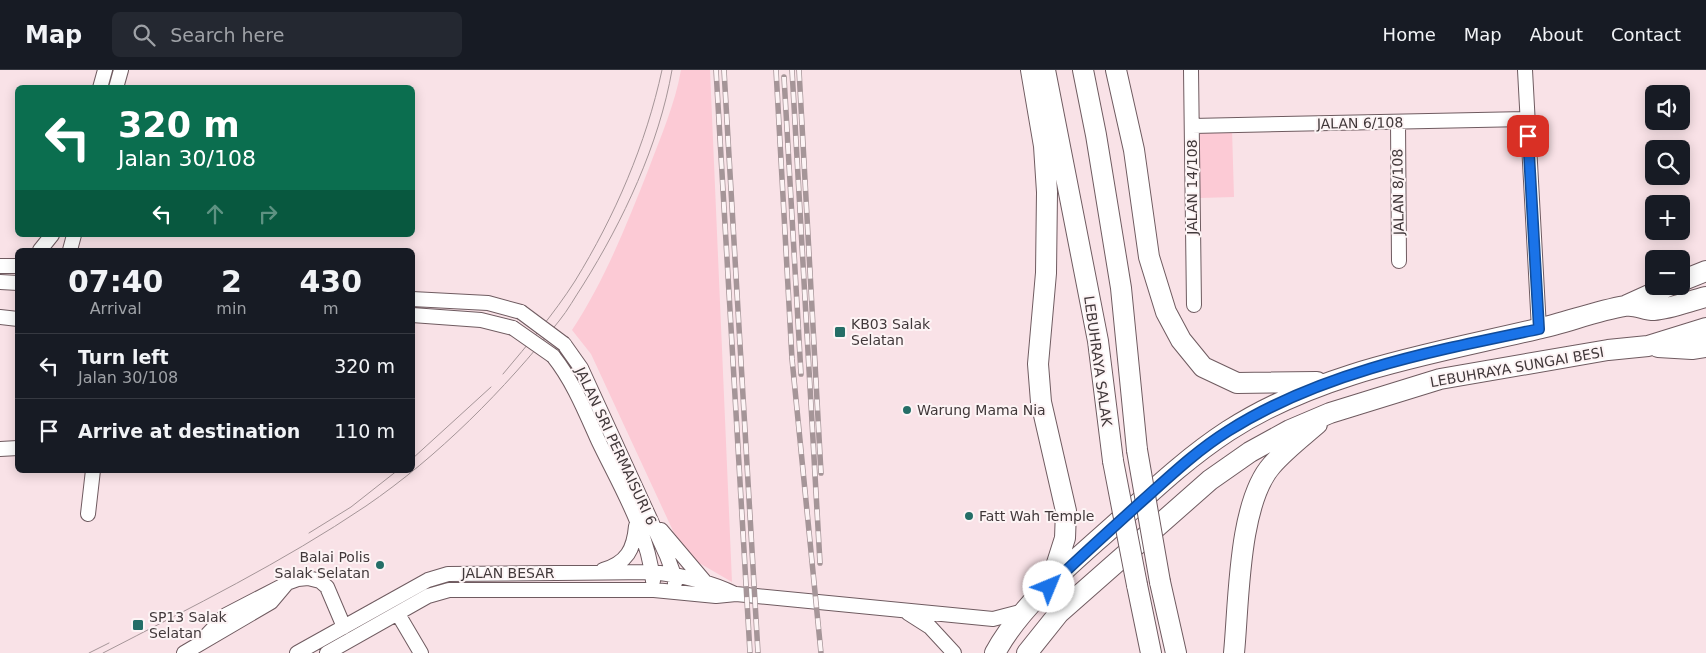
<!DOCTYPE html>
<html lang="en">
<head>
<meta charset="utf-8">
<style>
  body { margin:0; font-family:"DejaVu Sans",sans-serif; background:#242831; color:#f1f3f6; height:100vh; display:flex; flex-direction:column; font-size:19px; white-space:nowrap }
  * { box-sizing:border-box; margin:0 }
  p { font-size:16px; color:#9ea1a6 }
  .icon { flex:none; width:28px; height:28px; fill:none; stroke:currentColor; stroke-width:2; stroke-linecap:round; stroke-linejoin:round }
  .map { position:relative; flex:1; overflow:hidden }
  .side { position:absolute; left:15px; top:178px; width:400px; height:225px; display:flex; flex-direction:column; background:#171b24; border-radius:8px; box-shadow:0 2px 12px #0003 }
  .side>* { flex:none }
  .hud { position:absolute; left:15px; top:15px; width:400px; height:152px; border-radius:8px; box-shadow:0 2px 12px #0003; background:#0b6e4f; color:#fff; overflow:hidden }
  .buttons { position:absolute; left:1645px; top:15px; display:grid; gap:10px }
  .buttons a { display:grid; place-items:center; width:45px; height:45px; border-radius:8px; background:#171b24; box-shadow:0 2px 12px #0003; font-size:25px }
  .pin { position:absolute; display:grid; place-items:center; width:42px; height:42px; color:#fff; margin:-21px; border-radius:10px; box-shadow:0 2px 8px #0006 }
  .me { position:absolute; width:55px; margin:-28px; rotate:45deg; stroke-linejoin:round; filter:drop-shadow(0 0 4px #0008) }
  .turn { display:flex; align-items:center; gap:18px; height:105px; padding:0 20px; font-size:22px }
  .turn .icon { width:65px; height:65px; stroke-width:2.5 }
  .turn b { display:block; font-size:35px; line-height:42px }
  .lanes { display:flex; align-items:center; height:48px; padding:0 20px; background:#0003; justify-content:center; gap:25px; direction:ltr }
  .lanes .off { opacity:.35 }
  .eta { display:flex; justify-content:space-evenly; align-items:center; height:85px; text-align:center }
  .eta b { font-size:30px; font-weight:700; line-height:35px }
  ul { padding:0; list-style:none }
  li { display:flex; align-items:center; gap:15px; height:65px; padding:0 20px; border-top:1px solid #363941 }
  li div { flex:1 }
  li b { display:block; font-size:19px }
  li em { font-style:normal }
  header { display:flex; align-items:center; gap:30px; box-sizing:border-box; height:70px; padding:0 25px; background:#171b24; border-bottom:1px solid #363941 }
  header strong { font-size:24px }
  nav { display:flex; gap:28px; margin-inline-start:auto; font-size:18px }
  .search { width:350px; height:45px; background:#242831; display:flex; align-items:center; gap:12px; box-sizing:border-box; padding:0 18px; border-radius:8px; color:#9ea1a6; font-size:19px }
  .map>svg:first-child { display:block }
  .green { fill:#fccad5 }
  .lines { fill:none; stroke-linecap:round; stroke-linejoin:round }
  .minor-casing { stroke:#6f5b60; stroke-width:16 }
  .highway-casing { stroke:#6f5b60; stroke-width:22 }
  .minor { stroke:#fff; stroke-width:14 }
  .highway { stroke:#fff; stroke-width:20 }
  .tram { stroke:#a59598; stroke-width:1 }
  .rail-casing { stroke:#a59598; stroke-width:5.5 }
  .rail { stroke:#fdf4f5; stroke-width:4; stroke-dasharray:11; stroke-linecap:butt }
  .minor-bridge-casing { stroke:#6f5b60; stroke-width:16; stroke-linecap:butt }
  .highway-bridge-casing { stroke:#6f5b60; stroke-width:22; stroke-linecap:butt }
  .minor-bridge { stroke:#fff; stroke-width:14 }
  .highway-bridge { stroke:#fff; stroke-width:20 }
  .route-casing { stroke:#114b97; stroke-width:12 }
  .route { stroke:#1a73e8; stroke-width:9 }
  .poi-dot { fill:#256e67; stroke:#fdf4f5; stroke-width:2 }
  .labels { text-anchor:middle; stroke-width:4; stroke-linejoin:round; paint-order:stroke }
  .street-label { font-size:14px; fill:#41383a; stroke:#fdf4f5 }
  .poi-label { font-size:14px; fill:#41383a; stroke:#fdf4f5; text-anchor:start }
</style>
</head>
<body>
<header>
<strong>Map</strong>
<div class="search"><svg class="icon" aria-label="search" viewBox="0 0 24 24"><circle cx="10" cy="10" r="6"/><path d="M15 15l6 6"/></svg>Search here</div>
<nav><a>Home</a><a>Map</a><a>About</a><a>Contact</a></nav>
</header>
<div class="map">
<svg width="1706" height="583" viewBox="0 0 1706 583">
  <rect width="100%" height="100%" fill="#f9e2e7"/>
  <path class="green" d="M681 0H710L732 512 694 490 674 463 591 284 572 260C605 210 627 154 649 98 661 66 675 34 681 0Z
    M1232 59 1234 127 1200 128 1197 61Z"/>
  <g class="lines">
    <defs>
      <path id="minor" d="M1191 0 1194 235
        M1525 0 1539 259
        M100 18 105 0
        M116 18 121 0
        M1398 52 1399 191
        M1192 56 1527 49
        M40 180 52 165
        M70 180 74 165
        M0 196H18
        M0 212 18 213
        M412 229 488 233 521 242
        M412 245 481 250 513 258
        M0 247 18 249
        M564 274 581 298 667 486 674 505 675 513
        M553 286C573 311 585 341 598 370 619 414 648 461 653 511
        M0 379 18 378
        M88 444 93 400
        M661 460 705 512
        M603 500C627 493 634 479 636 456
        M908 543 930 557 954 583
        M398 544 421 583
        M205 567 226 545 286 514
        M184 583 271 532 287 513 298 509 308 508 320 511 327 517 344 557
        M297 583 428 510 448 504 652 502C681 505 708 511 735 524
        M327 583 428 526 449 520H654L716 526 736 524 993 549 1024 541"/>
      <path id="highway" d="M1031 0 1044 76 1047 122 1046 203 1038 294 1041 332 1066 441 1065 468 1050 515
        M1045 0 1098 271 1113 391
        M1083 0 1096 65 1121 218 1137 380
        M1116 0 1134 80 1149 187 1166 242 1181 270 1203 297 1237 313 1317 312
        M1681 211 1706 201
        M1627 235 1669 216
        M1658 277 1692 279 1706 277
        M1160 512 1176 583
        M1137 515 1151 583
        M995 583C1020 536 1071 494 1110 459 1148 425 1185 389 1228 361 1321 301 1432 284 1537 259 1566 253 1595 241 1625 236 1635 234 1644 240 1654 240 1670 239 1690 231 1706 227
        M1027 583 1059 543 1210 410 1250 382 1290 360 1330 343 1440 309 1608 280 1648 276 1706 258
        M1234 583C1239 533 1238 433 1272 395 1285 380 1302 367 1317 354"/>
    </defs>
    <use href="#minor" class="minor-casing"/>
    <use href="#highway" class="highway-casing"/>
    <use href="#minor" class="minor"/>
    <use href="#highway" class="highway"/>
    <path class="tram" d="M503 304C528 274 554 244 575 211 615 146 646 74 662 0
      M412 389 491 317
      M309 463 351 437 398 400
      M89 583 109 573
      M103 583C192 537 283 492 366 436 439 386 504 320 559 251 568 240 575 227 583 215 623 151 659 75 672 0"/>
    <defs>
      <path id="rail" d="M716 0 750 583
        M724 0 758 583
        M776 0 792 289 821 583
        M792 0 820 493
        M799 0 821 403
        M784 7 801 304"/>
    </defs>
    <use href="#rail" class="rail-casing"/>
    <use href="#rail" class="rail"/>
    <defs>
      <path id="minor-bridge" d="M521 242 564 274
        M513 258 553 286"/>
      <path id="highway-bridge" d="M1137 380 1160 512
        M1113 391 1137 515"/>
    </defs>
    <use href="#minor-bridge" class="minor-bridge-casing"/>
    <use href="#highway-bridge" class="highway-bridge-casing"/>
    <use href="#minor-bridge" class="minor-bridge"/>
    <use href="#highway-bridge" class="highway-bridge"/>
  </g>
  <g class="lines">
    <defs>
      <path id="route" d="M1049 517C1079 488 1110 460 1141 432 1169 407 1196 381 1228 361 1321 302 1433 281 1539 259L1528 66"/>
    </defs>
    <use href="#route" class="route-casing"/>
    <use href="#route" class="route"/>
  </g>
  <g class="poi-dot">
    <rect x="834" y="256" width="12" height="12" rx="2.5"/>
    <circle cx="907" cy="340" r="5"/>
    <circle cx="969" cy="446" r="5"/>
    <circle cx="380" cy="495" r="5"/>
    <rect x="132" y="549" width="12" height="12" rx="2.5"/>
  </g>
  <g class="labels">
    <g class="street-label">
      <text transform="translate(1360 53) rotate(-1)" y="5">JALAN 6/108</text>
      <text transform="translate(1192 117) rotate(-90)" y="5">JALAN 14/108</text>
      <text transform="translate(1398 122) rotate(-91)" y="5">JALAN 8/108</text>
      <text transform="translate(1098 291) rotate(82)" y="5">LEBUHRAYA SALAK</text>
      <text transform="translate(1517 297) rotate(-10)" y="5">LEBUHRAYA SUNGAI BESI</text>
      <text transform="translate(616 376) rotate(65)" y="5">JALAN SRI PERMAISURI 6</text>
      <text x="508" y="508">JALAN BESAR</text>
    </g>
    <g class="poi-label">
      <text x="851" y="259">KB03 Salak<tspan x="851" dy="16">Selatan</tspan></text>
      <text x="917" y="345">Warung Mama Nia</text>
      <text x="979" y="451">Fatt Wah Temple</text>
      <text x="370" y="492" text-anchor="end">Balai Polis<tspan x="370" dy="16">Salak Selatan</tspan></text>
      <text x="149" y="552">SP13 Salak<tspan x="149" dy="16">Selatan</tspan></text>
    </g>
  </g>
</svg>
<div class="buttons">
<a><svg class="icon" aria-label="sound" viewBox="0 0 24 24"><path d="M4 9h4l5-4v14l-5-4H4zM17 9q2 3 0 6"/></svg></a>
<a><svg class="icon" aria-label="search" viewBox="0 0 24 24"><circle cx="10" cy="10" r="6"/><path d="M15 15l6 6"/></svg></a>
<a>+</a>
<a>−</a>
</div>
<div class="pin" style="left:1528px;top:66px;background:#d93025"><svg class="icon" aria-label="arrive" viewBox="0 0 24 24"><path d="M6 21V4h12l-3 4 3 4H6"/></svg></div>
<svg class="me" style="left:1049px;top:517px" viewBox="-20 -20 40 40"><circle r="19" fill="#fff"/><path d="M0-13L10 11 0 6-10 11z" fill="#1a73e8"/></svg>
<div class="hud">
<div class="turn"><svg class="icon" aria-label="left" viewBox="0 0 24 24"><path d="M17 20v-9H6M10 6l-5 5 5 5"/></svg><div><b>320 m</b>Jalan 30/108</div></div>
<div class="lanes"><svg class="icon" aria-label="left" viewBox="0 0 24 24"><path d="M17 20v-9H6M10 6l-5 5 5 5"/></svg><svg class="icon off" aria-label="ahead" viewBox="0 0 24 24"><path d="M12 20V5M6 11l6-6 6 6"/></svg><svg class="icon off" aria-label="right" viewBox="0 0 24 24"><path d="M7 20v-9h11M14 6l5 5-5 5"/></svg></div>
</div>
<section class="side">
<div class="eta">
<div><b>07:40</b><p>Arrival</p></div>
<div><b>2</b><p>min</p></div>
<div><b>430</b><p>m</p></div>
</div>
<ul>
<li><svg class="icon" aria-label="left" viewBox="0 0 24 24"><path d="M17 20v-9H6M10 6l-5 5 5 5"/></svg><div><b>Turn left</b><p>Jalan 30/108</p></div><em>320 m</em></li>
<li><svg class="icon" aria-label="arrive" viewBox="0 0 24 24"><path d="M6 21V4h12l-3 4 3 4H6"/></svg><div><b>Arrive at destination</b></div><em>110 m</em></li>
</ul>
</section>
</div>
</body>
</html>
